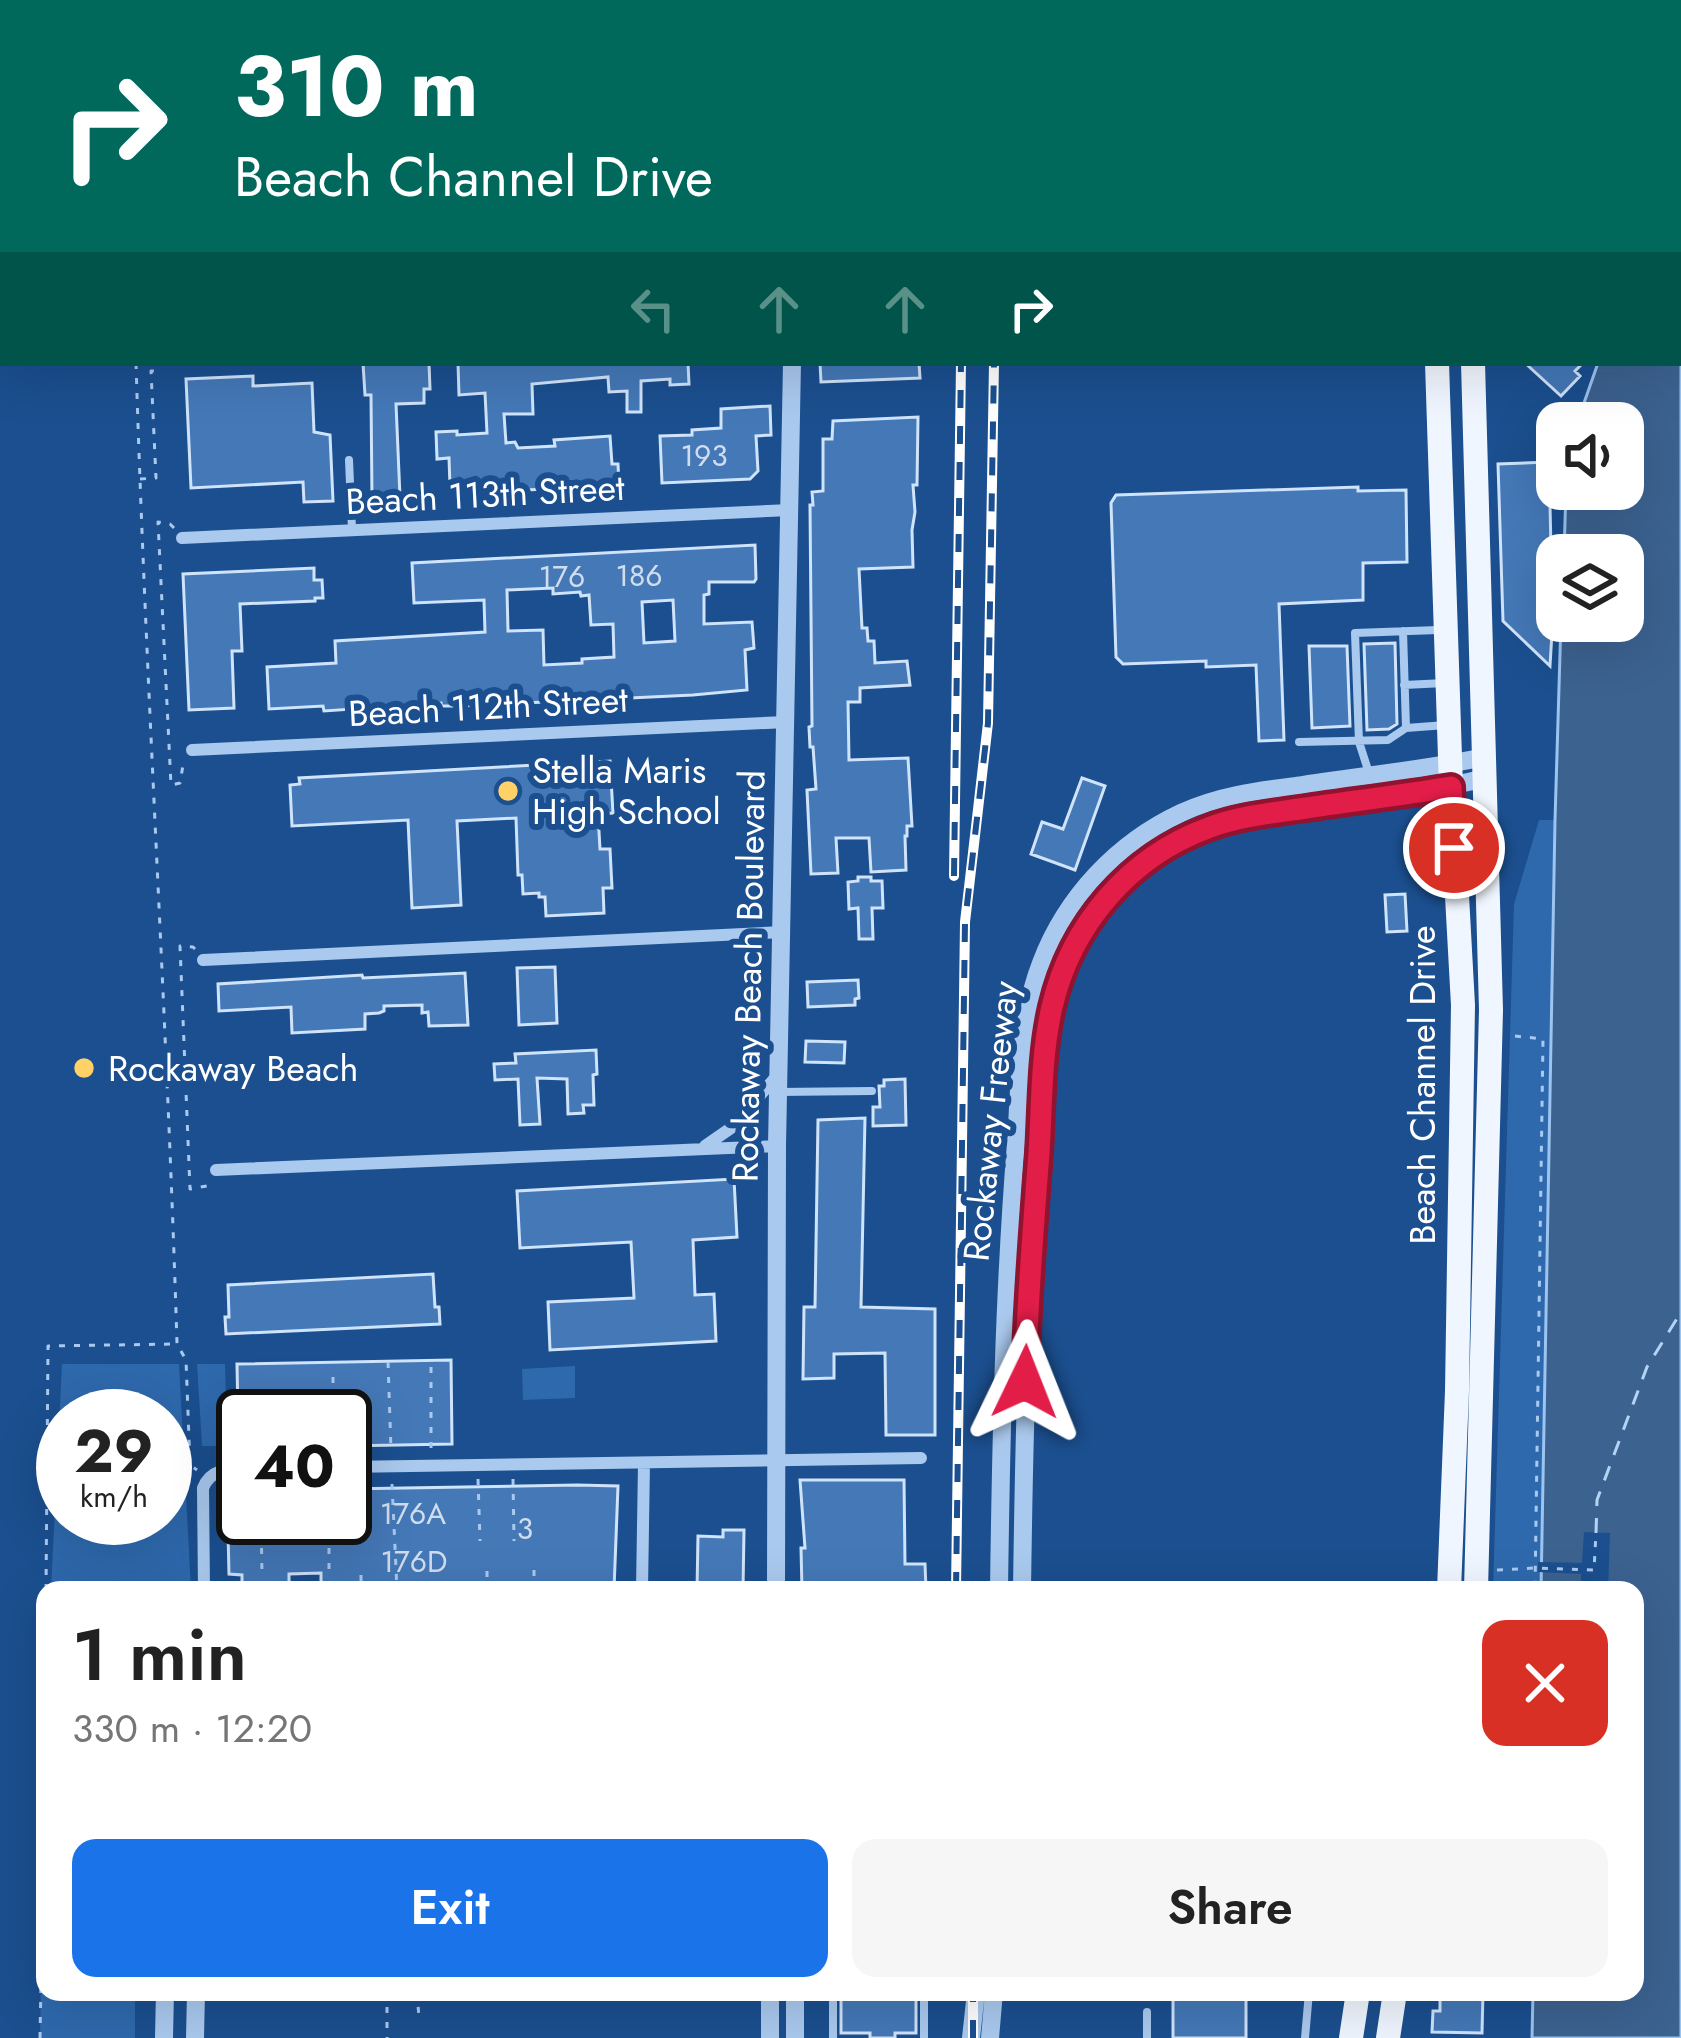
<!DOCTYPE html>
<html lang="en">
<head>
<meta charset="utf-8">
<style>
  body { margin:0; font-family:Jost,sans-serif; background:#f6f6f6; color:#222; height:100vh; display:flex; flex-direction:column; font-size:45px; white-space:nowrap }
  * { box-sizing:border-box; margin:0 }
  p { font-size:39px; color:#767676 }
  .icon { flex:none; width:66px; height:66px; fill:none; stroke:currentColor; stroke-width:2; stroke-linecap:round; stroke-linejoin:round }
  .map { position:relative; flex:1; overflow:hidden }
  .drawer { position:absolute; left:36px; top:1581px; width:1608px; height:420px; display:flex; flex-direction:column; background:#fff; border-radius:24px; box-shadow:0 12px 48px #0002 }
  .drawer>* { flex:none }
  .hud { position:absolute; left:0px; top:0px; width:1683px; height:366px; box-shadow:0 12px 48px #0002; background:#00695c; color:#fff; overflow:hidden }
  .tools { position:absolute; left:1536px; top:402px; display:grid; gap:24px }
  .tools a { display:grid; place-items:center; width:108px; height:108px; border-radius:24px; background:#fff; box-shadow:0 12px 48px #0002; font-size:60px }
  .speed { position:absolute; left:36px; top:1389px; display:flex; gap:24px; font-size:60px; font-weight:700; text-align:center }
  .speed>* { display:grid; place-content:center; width:156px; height:156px; border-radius:50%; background:#fff; box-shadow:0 12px 48px #0002; line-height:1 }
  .speed small { font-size:30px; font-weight:400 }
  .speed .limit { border:6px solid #111; border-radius:18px; background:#fff; color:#111 }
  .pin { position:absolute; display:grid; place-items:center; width:102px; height:102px; color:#fff; margin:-51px; border:6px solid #fff; border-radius:50%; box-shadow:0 3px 12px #0007 }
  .me { position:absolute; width:132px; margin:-66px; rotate:2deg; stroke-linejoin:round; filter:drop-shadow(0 0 9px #0008) }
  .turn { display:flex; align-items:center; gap:42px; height:252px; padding:0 36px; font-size:54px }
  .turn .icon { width:156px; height:156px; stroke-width:2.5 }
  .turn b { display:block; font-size:84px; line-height:102px }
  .lanes { display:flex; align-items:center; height:114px; padding:0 36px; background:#0003; justify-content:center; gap:60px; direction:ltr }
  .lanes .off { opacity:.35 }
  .round { display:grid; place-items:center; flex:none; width:126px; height:126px; border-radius:24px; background:#f6f6f6 }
  .overview { display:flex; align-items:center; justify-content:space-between; height:204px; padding:0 36px }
  h1 { font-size:72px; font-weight:600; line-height:90px }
  .button { display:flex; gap:24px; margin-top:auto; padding:24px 36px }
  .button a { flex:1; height:138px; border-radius:24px; background:#1a73e8; color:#fff; font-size:48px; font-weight:600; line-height:138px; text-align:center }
  .button a+a { background:#f6f6f6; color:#222 }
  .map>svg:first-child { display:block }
  .green { fill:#2e69ad; fill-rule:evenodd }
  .water { fill:#3c6290; stroke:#9cc4f0; stroke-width:3 }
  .pier { fill:#1b4f8f }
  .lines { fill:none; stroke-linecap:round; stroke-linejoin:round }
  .ferry { stroke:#b5d3f5; stroke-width:3; stroke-dasharray:15 12; stroke-linecap:butt }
  .building { fill:#4478b7; stroke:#cfe3fa; stroke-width:3; fill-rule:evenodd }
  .path { stroke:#a9c9ee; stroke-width:3; stroke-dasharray:6 9; stroke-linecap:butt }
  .service { stroke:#a9c9ee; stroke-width:8 }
  .minor { stroke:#a9c9ee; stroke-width:12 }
  .tertiary { stroke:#a9c9ee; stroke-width:18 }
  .primary { stroke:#f0f6ff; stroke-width:24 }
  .rail-casing { stroke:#fff; stroke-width:10 }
  .rail { stroke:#1b4f8f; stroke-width:6; stroke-dasharray:18; stroke-linecap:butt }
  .route-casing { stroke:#92132f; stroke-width:30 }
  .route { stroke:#e11d48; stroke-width:21 }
  .poi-dot { fill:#ffd166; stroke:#1b4f8f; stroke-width:4.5 }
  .labels { text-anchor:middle; stroke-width:12; stroke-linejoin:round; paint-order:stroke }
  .number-label { font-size:30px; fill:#d0dded }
  .street-label { font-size:36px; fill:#fff; stroke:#1b4f8f }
  .poi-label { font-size:36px; fill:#fff; stroke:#1b4f8f; text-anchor:start }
</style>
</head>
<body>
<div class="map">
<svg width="1681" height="2038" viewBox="0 0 1681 2038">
  <rect width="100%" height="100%" fill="#1b4f8f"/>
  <path class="green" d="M1539 820H1555L1541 1590H1493L1514 904Z
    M62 1364H179L191 1590H51ZM165 1416V1518H63V1416Z
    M197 1364H225L227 1446H202Z
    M575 1366V1398L523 1400 522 1369Z
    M45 1756V1992H135V2038H40Z"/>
  <path class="water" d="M1681 121V2038H1532L1533 1992H1635V1590H1541L1555 820 1561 621H1623V555H1564L1566 489H1623V423H1577L1598 363H1680Z"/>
  <path class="pier" d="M1584 1532 1610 1533 1608 1590H1581V1574L1538 1572V1562L1582 1563Z"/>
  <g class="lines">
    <path class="ferry" d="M1596 1533 1597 1500 1647 1367 1681 1312"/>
  </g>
  <path class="building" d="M363 363H429L430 389H424V403L396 404 400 497 372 498 371 395H365Z
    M458 363H688L689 384 670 385V379L641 381V412H627V391L609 392 608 377 532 384 533 414H504L506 443 515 442 518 448 555 446 554 440 610 436 612 464H618L619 485 489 492V486H450L449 458 437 459 436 432 457 431V435L487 433 485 393 459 395Z
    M820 363H919L920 378 821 382Z
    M1525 363H1583L1575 371 1580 376 1561 396Z
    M253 376V386L312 383 314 432 330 435 333 501 304 502 303 482 191 488 186 379Z
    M770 406 771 435 756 436 758 471 750 479 662 483 660 436 692 435V430L721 428V409Z
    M918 417 917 485H913L915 512 912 530 913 567 859 569 862 628H867L868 641H874L875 663 907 661 910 685 860 688V702H848L849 760 908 758 912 826H907V836H905L906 870 871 872 869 838H836L838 873 811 874 807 790 816 789 813 747H810L809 727 812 726 810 505H813L812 492 823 491V439H832L833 421Z
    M1549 462 1551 549H1557V575H1545L1547 628 1552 632 1550 666 1503 621 1498 464Z
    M1358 487V491L1406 490 1407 562 1363 563V600L1279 604 1284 740 1259 741 1256 665 1206 667V661L1123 664 1116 657 1111 503 1116 495Z
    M755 545 756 579 754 582H709V594L704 595V624L752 622 754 648 745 650 747 690 693 695 462 706H441V703L324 711 323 706 269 709 267 667 336 663 335 641 485 632 484 600 414 603 412 563ZM553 588V594L580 592 581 596 589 595 591 625 613 624 614 657 582 659V663L544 665 543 630 508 631 507 590ZM673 600 675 641 644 643 642 602Z
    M314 568V580H322L323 598H315V601L240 604 242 651H232L234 708 189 710 183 574Z
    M1395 643 1397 724 1389 729 1367 730 1364 644Z
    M1309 646H1347L1350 726 1312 728Z
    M610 761 613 813 598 814 600 849H610L612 888H603L604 913 546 916 545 897H539V893L523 894 522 875H518L516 818 457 821 461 905 412 908 408 820 292 826 290 785 300 784 299 778Z
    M1082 778 1105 786 1075 870 1031 854 1042 822 1063 829Z
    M858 877H871V881H882L883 908H872L873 939H859L858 908 849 909 848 882 858 881Z
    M1405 894 1407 931 1387 932 1385 895Z
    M555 967 557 1023 519 1025 517 968Z
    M465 973 468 1025 429 1026 428 1012 422 1013V1005L384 1006V1011L379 1013 365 1014V1029L292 1033 291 1007 219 1011 218 984 362 975 363 978Z
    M858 980 859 998 855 999V1005L808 1007 807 982Z
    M806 1041 845 1042 844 1063 805 1062Z
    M596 1050 597 1074 593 1075 594 1105H583L584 1113 568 1114 567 1079 537 1078 540 1124 520 1125 518 1079 495 1080 494 1064 516 1063 515 1054Z
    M905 1079 906 1125 873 1126V1107H880L879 1086H884V1080Z
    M865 1118 861 1307 935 1309V1435H886L885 1353 834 1354V1378L803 1379 804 1307H815L818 1120Z
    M734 1179 737 1237 693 1240 695 1295 714 1294 716 1341 550 1350 548 1302 634 1298 631 1242 520 1248 517 1191Z
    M433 1274 435 1307H439L440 1324 226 1334 225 1317H229L228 1285Z
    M451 1360 452 1444 345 1446V1416H238L237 1364Z
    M800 1480H904L905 1564H925L926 1590H802L801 1548H805Z
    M577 1485 618 1486 614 1590H321V1573L289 1574V1590H242V1575L229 1574 227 1491 243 1490V1518H345V1489Z
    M723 1530H744L743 1590H697L698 1536 723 1537Z
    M841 1992H916V2033H895V2038H870V2033H841Z
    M1173 1992H1201L1202 1996 1246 1995V2038H1173Z
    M1440 1992H1483L1482 2033 1432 2032 1433 2011H1440Z"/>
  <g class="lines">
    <path class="path" d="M122 0V3
      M136 363C146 690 167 1017 177 1344L186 1360 190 1465 197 1470
      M140 479 156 478 151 371H155V363
      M174 528 170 524 158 522 171 785 180 783 183 765
      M195 949 193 947 180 946 190 1189 207 1186
      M1515 1036 1543 1039 1535 1590
      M388 1362 391 1450
      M431 1367V1449
      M333 1377V1416
      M478 1479 480 1541
      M513 1479 514 1541
      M392 1484 397 1590
      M261 1518 262 1574
      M329 1518V1573
      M534 1570V1590
      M1497 1570 1535 1568 1594 1570 1596 1533
      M487 1571V1590
      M361 1575V1590
      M46 1590 48 1346 175 1344
      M387 1992V2038
      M417 1992 419 2018
      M40 2038 45 1756"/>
    <path class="service" d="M349 460 352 529
      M1404 685 1445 683
      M1406 728 1446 725
      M1299 742 1388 740 1406 728 1403 631
      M1369 773 1359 742 1355 633 1438 630
      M778 1092 872 1091
      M924 1992V2038
      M833 2038V1992
      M1147 2038V2012
      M1305 2038 1309 1992"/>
    <path class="minor" d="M182 538 790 510
      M192 750 786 722
      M203 960 783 932
      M705 1146 731 1128 776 1077
      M216 1170 777 1146
      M345 1467 921 1458
      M204 1590 203 1488C210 1470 226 1469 243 1469
      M642 1590 644 1463"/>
    <path class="tertiary" d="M797 3V0
      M776 1590 777 1146 792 363
      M999 1590C1001 1441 1004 1292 1016 1143 1020 1084 1019 1019 1041 963 1066 897 1117 843 1181 813 1217 796 1256 791 1296 786 1359 776 1423 770 1485 757
      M1022 1590C1024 1444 1027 1298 1039 1152 1044 1089 1042 1023 1067 963 1090 907 1135 861 1190 835 1227 818 1266 814 1305 808 1365 799 1426 793 1485 778
      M164 2038 165 1992
      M195 2038 196 1992
      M770 2038V1992
      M795 2038V1992
      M971 2038 976 1992
      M990 2038 994 1992"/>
    <path class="primary" d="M1428 0V3
      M1461 0V3
      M1437 363 1451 787 1463 1005 1457 1391 1449 1590
      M1473 363 1491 1010 1476 1590
      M1351 2038 1358 1992
      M1388 2038 1395 1992"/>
    <defs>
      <path id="rail" d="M966 3V0
        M1000 3V0
        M954 876 961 363
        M956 1590 965 922 988 723 994 363
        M973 2038V1992"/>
    </defs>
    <use href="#rail" class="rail-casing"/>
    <use href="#rail" class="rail"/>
  </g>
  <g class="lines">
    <defs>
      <path id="route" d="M1025 1382C1027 1305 1033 1229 1039 1153 1042 1105 1041 1054 1052 1007 1071 925 1129 857 1208 828 1239 816 1273 813 1306 808 1354 801 1403 795 1451 787L1454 848"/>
    </defs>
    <use href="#route" class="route-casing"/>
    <use href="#route" class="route"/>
  </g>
  <g class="poi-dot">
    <circle cx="508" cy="791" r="12"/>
    <circle cx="84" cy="1068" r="12"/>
  </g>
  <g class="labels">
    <g class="number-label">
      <text x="704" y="466">193</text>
      <text x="639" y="586">186</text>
      <text x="562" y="587">176</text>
      <text x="413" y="1524">176A</text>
      <text x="525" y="1539">3</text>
      <text x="414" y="1572">176D</text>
    </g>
    <g class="street-label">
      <text transform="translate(485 494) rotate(-3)" y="13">Beach 113th Street</text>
      <text transform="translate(488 706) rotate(-3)" y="13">Beach 112th Street</text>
      <text transform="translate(748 976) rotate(-89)" y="13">Rockaway Beach Boulevard</text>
      <text transform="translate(1422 1085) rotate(-90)" y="13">Beach Channel Drive</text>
      <text transform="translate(990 1121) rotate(-84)" y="13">Rockaway Freeway</text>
    </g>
    <g class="poi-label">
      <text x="532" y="783">Stella Maris<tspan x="532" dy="41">High School</tspan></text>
      <text x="108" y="1081">Rockaway Beach</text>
    </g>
  </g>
</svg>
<div class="tools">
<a><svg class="icon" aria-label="sound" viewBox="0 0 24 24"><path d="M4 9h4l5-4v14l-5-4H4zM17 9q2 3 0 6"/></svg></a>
<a><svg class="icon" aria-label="layers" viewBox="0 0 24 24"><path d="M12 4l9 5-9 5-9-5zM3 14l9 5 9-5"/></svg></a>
</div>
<div class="speed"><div>29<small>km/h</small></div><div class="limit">40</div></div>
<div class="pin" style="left:1454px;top:848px;background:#d93025"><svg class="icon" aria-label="arrive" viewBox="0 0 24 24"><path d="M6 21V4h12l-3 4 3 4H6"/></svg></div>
<svg class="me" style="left:1025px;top:1382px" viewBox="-20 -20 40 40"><path d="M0-17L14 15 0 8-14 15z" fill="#e11d48" stroke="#fff" stroke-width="4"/></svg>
<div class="hud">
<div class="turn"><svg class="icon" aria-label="right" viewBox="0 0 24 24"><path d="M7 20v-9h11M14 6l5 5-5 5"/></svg><div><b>310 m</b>Beach Channel Drive</div></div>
<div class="lanes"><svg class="icon off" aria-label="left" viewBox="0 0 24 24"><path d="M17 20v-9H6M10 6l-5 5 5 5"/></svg><svg class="icon off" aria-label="ahead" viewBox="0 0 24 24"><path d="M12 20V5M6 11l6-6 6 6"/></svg><svg class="icon off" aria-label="ahead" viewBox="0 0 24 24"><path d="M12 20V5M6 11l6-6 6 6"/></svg><svg class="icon" aria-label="right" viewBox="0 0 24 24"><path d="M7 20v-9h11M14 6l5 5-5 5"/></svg></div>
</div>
<section class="drawer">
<div class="overview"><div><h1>1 min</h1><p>330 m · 12:20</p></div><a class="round" style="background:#d93025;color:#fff"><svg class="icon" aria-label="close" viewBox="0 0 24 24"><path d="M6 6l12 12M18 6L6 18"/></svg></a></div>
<div class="button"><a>Exit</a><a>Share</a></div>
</section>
</div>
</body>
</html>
